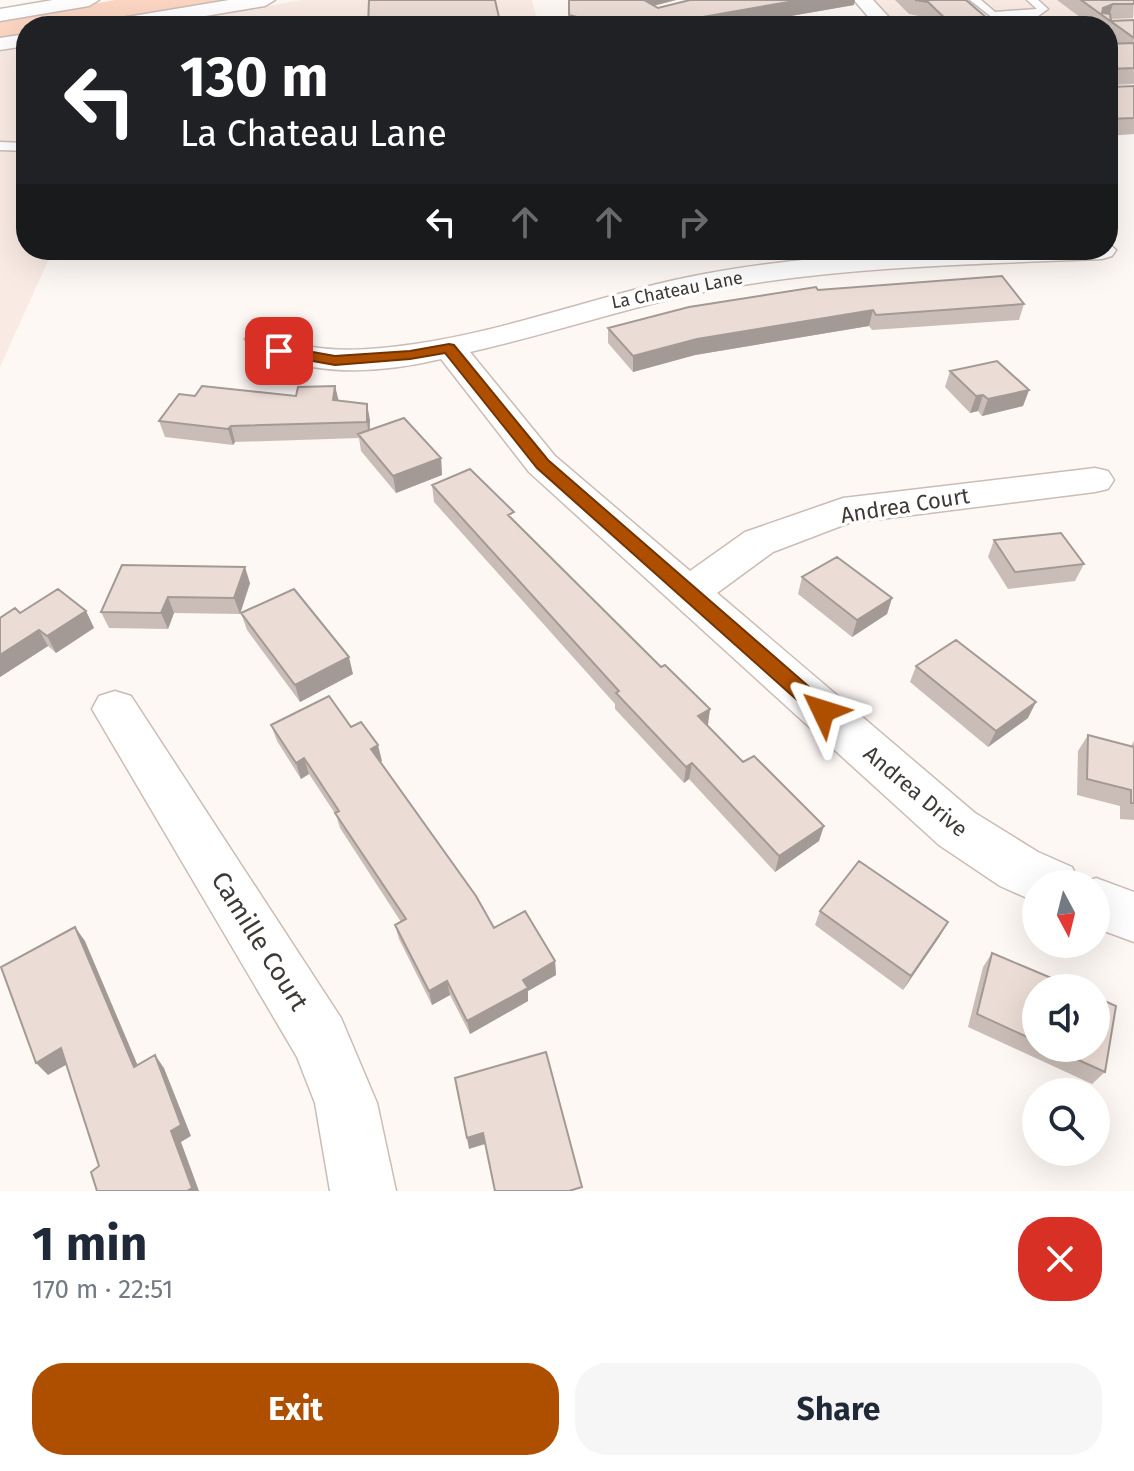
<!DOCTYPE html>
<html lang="en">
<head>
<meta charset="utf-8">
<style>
  body { margin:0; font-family:"Fira Sans",sans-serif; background:#f6f6f7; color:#1f2937; height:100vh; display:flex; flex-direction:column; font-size:30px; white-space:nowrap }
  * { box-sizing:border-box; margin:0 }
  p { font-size:26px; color:#747a83 }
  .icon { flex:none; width:44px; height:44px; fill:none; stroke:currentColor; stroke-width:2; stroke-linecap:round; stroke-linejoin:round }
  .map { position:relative; height:1191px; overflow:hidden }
  .details { display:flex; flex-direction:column; background:#fff; flex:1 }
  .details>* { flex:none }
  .top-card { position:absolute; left:16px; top:16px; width:1102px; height:244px; border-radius:32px; box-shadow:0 8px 32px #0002; background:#202124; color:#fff; overflow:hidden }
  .needle { width:52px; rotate:173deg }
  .controls { position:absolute; left:1022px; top:870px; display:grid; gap:16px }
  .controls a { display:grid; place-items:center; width:88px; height:88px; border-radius:50%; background:#fff; box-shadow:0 8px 32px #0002; font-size:40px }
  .pin { position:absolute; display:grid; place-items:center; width:68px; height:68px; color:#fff; margin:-34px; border-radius:16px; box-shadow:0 4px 12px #0006 }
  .me { position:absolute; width:88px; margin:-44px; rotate:311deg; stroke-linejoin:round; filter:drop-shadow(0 0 6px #0008) }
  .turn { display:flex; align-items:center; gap:28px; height:168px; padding:0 32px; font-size:36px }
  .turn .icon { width:104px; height:104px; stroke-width:2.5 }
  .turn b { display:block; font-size:56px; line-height:68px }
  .lanes { display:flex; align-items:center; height:76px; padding:0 32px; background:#0003; justify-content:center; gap:40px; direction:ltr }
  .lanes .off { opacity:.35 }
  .round { display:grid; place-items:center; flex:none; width:84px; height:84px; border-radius:32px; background:#f6f6f7 }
  .overview { display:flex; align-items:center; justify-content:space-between; height:136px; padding:0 32px }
  h1 { font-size:48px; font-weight:700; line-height:60px }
  .action { display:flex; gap:16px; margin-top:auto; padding:16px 32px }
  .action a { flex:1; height:92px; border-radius:32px; background:#ae4f00; color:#fff; font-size:32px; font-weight:700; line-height:92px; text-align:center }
  .action a+a { background:#f6f6f7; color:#1f2937 }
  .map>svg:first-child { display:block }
  .built { fill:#f9ebe4 }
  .green { fill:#fcd6c3 }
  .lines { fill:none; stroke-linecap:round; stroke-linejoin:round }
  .service-casing { stroke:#cbbcb5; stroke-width:3 }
  .minor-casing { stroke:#cbbcb5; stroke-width:3 }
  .secondary-casing { stroke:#cbbcb5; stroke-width:3 }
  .motorway-casing { stroke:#cbbcb5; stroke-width:3 }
  .service { fill:#fff; fill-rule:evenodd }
  .minor { fill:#fff; fill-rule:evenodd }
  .secondary { fill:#fff; fill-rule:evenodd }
  .motorway { fill:#fff; fill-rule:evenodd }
  .wall { fill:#cabdb7 }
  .shaded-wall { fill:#a49a95 }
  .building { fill:#ebdcd5; stroke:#a49a95; stroke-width:2 }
  .route { fill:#ae4f00; stroke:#713300; stroke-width:2 }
  .labels { text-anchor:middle; stroke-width:7; stroke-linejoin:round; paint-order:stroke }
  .far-street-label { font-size:18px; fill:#3e3936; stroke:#fff }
  .street-label { font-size:22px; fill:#3e3936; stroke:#fff }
  .near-street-label { font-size:26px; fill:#3e3936; stroke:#fff }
</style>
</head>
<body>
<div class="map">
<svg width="1134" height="1191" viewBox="0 0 1134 1191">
  <rect width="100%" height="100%" fill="#fef8f5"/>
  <path class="built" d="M302 0H532L539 26H150Z
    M872 0H1134V32L1108 26H896Z
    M26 48V250H53L0 367V52Z"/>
  <path class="green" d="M115 0H240L83 26H26V35L0 40V20Z"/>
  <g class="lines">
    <defs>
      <path id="service" d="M970 0H981L995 12 1037 9 1027 0H1038L1048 9 1038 16 1002 17 1008 23 1003 26Z
        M346 20 361 26H323L325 24Z
        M0 142 26 143V151L0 150Z"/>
      <path id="minor" d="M854 0H873L897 26H876Z
        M1108 243 1116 250 1112 256 1102 259C976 264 849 266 725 288 638 303 555 333 470 352L555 456 690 571 745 532 843 498 1095 468 1108 471 1114 480 1108 489 1095 492 849 523 773 552 717 593 975 813 1038 852 1072 867 1080 884H1036V902L1000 886 939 845 529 472 441 359C386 372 323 377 271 355 261 350 251 348 245 339L250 332C272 327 286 341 307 346 343 353 379 349 415 344 513 330 606 292 704 274 838 249 972 250 1108 250Z
        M115 691 131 696 341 1018 377 1103 396 1191H330L315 1103 297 1057 92 709 99 696Z
        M1096 878 1134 892V942L1096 928V884H1081Z"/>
      <path id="secondary" d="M229 0H275L265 6 146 26H99L109 20Z
        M26 34V46L0 50V38Z"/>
      <path id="motorway" d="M53 0H99L89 6 0 21V9Z"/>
    </defs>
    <use href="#service" class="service-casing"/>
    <use href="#minor" class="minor-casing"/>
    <use href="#secondary" class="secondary-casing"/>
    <use href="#motorway" class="motorway-casing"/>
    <use href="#service" class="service"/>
    <use href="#minor" class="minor"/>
    <use href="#secondary" class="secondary"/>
    <use href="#motorway" class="motorway"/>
  </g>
  <path class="wall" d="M569 0H676L654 6 658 8 854 5 734 26H569Z
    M895 0H966L996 26H934L924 17 909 14Z
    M1057 0H1134L1133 18 1111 19V21L1134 20V84L1112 85V87L1134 86V134L1108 136V44L1115 43 1108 38V26H1092Z
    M818 290 1024 304 1019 320 872 330 869 326 695 355 633 372 608 343V328Z
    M950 371 1029 390 1023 406 982 416 978 411 970 413 945 387Z
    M335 386 338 400 370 420V430L441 458 442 475 396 493 361 451 359 438 235 442 233 445 165 437 159 421 195 396H296Z
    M432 485 514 520 661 667 710 709 707 725 819 841 775 872 689 779 684 783 615 709V704L434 502Z
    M994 540 1084 564 1075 581 1008 589 988 557Z
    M122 565 250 583 240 614 174 613 168 629 109 628 101 612Z
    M802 577 892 598 887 614 852 637 798 594Z
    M86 611 94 628 56 653 48 646 0 677V618L20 613Z
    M241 613 353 674 300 702 247 630Z
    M916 666 1028 718 988 747 910 682Z
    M271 725 351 727 382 761 380 762 494 928 555 961 556 975 528 991V1001L470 1034 450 995 432 1005 399 939 395 925 401 922 340 828 336 815 309 774 301 779 277 741Z
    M1088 735 1131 746 1134 741V820L1120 819V806L1077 795 1078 751Z
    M820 911 940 936 903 990 815 925Z
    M992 953 1036 988V1048H1096L1105 1072 1092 1084 968 1027 983 967Z"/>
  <path class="shaded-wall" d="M644 0H676L648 7Z
    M800 0H855L854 5 734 26H651Z
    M1113 4 1108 19 1101 14 1103 8Z
    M873 310 869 326 695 355 633 372V356L697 339Z
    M335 386 339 402 333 400Z
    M1029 390 1023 406 982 416 988 399Z
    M983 395 978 411 970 413 976 396Z
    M367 404 370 420 369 438 367 422Z
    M231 426 235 442 233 445 228 429Z
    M441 458 442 475 396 493 393 476Z
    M245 567 250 583 240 614 234 598Z
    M168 597 174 613 168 629 161 613Z
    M892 598 887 614 852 637 857 620Z
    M86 611 94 628 56 653 47 636Z
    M39 630 48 646 0 677V655Z
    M349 657 353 674 300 702 295 685Z
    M1036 702 1028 718 988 747 996 731Z
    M710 709 708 725 695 732 698 716Z
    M378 745 382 761 374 765 371 749Z
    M304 758 309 774 301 779 296 763Z
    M692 763 689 779 684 783 686 767Z
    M824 826 819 841 775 872 779 856Z
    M948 922 940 936 903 990 911 976Z
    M75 927 85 941 144 1080 134 1067Z
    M555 961 556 975 528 991V1001L470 1034 467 1021 523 980Z
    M447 981 450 995 432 1005 429 991Z
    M61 1048 73 1061 48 1075 36 1063Z
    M155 1055 164 1068 191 1136 181 1142 199 1191H187L171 1131Z
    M483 1133 485 1144 469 1149 467 1138Z"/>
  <path class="building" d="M369 0H495L501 26H368Z
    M569 0H644L658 8 690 0H800L651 26H612L569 15Z
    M915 0H966L996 26H953L928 2Z
    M1081 0H1134V4H1113L1103 8 1102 13 1110 14 1111 21 1134 20V38Z
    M1134 43V68L1111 69 1112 87 1134 86V118L1108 119V44Z
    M1002 276 1024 304 876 315 873 310 697 339 633 356 608 328 689 307 816 287 818 290Z
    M997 361 1029 390 988 399 983 395 976 396 950 371Z
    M202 386 296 396 298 387 335 386 333 400 367 404V422L231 426 228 429 159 421 179 394 195 396Z
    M404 418 441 458 393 476 358 434Z
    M470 469 514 512 508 515 661 667 665 665 710 709 698 716 743 762 754 756 824 826 779 856 692 763 686 767 616 693 619 691 432 485Z
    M1061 533 1084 564 1015 572 994 540Z
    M837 557 892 598 857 620 802 577Z
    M122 565 245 567 234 598 168 597 161 613 101 612Z
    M58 589 86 611 47 636 39 630 0 655V618L15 608 20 613Z
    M294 589 349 657 295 685 241 613Z
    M956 640 1036 702 996 731 916 666Z
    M329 696 351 727 361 722 378 745 371 749 476 896 494 928 525 911 555 961 523 980 528 988 467 1021 447 981 429 991 395 925 406 919 335 813 339 811 304 758 296 763 271 725Z
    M1088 735 1134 747V803H1131V790L1087 779Z
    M859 861 948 922 911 976 820 911Z
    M75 927 134 1067 155 1055 181 1125 171 1131 192 1188 187 1191H97L91 1172 99 1166 61 1048 36 1063 1 967Z
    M992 953 1075 988H1036V1041L977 1014Z
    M1096 997 1116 1006 1105 1072 1052 1048H1096Z
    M546 1052 582 1187 569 1191H495L483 1133 467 1138 455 1078Z"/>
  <path class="route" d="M449 344 454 345 548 460 830 705 833 711 830 716H815L537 468 445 353 410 359 335 365 279 355 272 351 279 346 335 356 410 351Z"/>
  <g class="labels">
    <g class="far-street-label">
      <text transform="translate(677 290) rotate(-11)" y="6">La Chateau Lane</text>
    </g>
    <g class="street-label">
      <text transform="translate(905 505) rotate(-9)" y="8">Andrea Court</text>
      <text transform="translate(916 791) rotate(40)" y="8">Andrea Drive</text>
    </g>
    <g class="near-street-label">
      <text transform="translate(260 941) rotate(58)" y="9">Camille Court</text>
    </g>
  </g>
</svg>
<div class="controls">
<a><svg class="needle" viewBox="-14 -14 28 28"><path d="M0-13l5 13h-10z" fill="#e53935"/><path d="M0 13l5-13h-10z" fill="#747a83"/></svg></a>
<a><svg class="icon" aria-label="sound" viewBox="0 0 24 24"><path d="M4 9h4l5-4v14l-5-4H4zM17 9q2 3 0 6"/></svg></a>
<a><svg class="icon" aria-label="search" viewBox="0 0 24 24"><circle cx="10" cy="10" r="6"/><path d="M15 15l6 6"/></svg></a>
</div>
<div class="pin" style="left:279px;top:351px;background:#d93025"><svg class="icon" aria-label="arrive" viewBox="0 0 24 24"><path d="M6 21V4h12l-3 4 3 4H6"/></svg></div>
<svg class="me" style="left:823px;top:711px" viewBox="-20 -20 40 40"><path d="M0-17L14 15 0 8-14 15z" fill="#ae4f00" stroke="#fff" stroke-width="4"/></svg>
<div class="top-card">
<div class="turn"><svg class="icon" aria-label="left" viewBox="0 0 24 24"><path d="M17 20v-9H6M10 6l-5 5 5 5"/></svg><div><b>130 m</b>La Chateau Lane</div></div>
<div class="lanes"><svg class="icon" aria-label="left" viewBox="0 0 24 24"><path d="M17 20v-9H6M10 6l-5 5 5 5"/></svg><svg class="icon off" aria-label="ahead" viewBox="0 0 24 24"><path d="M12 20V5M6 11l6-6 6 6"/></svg><svg class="icon off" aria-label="ahead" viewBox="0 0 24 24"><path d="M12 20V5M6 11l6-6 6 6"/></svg><svg class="icon off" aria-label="right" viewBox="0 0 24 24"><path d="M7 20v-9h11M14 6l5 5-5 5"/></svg></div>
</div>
</div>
<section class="details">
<div class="overview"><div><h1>1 min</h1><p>170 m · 22:51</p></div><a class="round" style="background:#d93025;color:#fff"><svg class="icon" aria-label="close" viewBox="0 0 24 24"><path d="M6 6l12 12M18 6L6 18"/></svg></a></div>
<div class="action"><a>Exit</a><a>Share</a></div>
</section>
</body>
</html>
